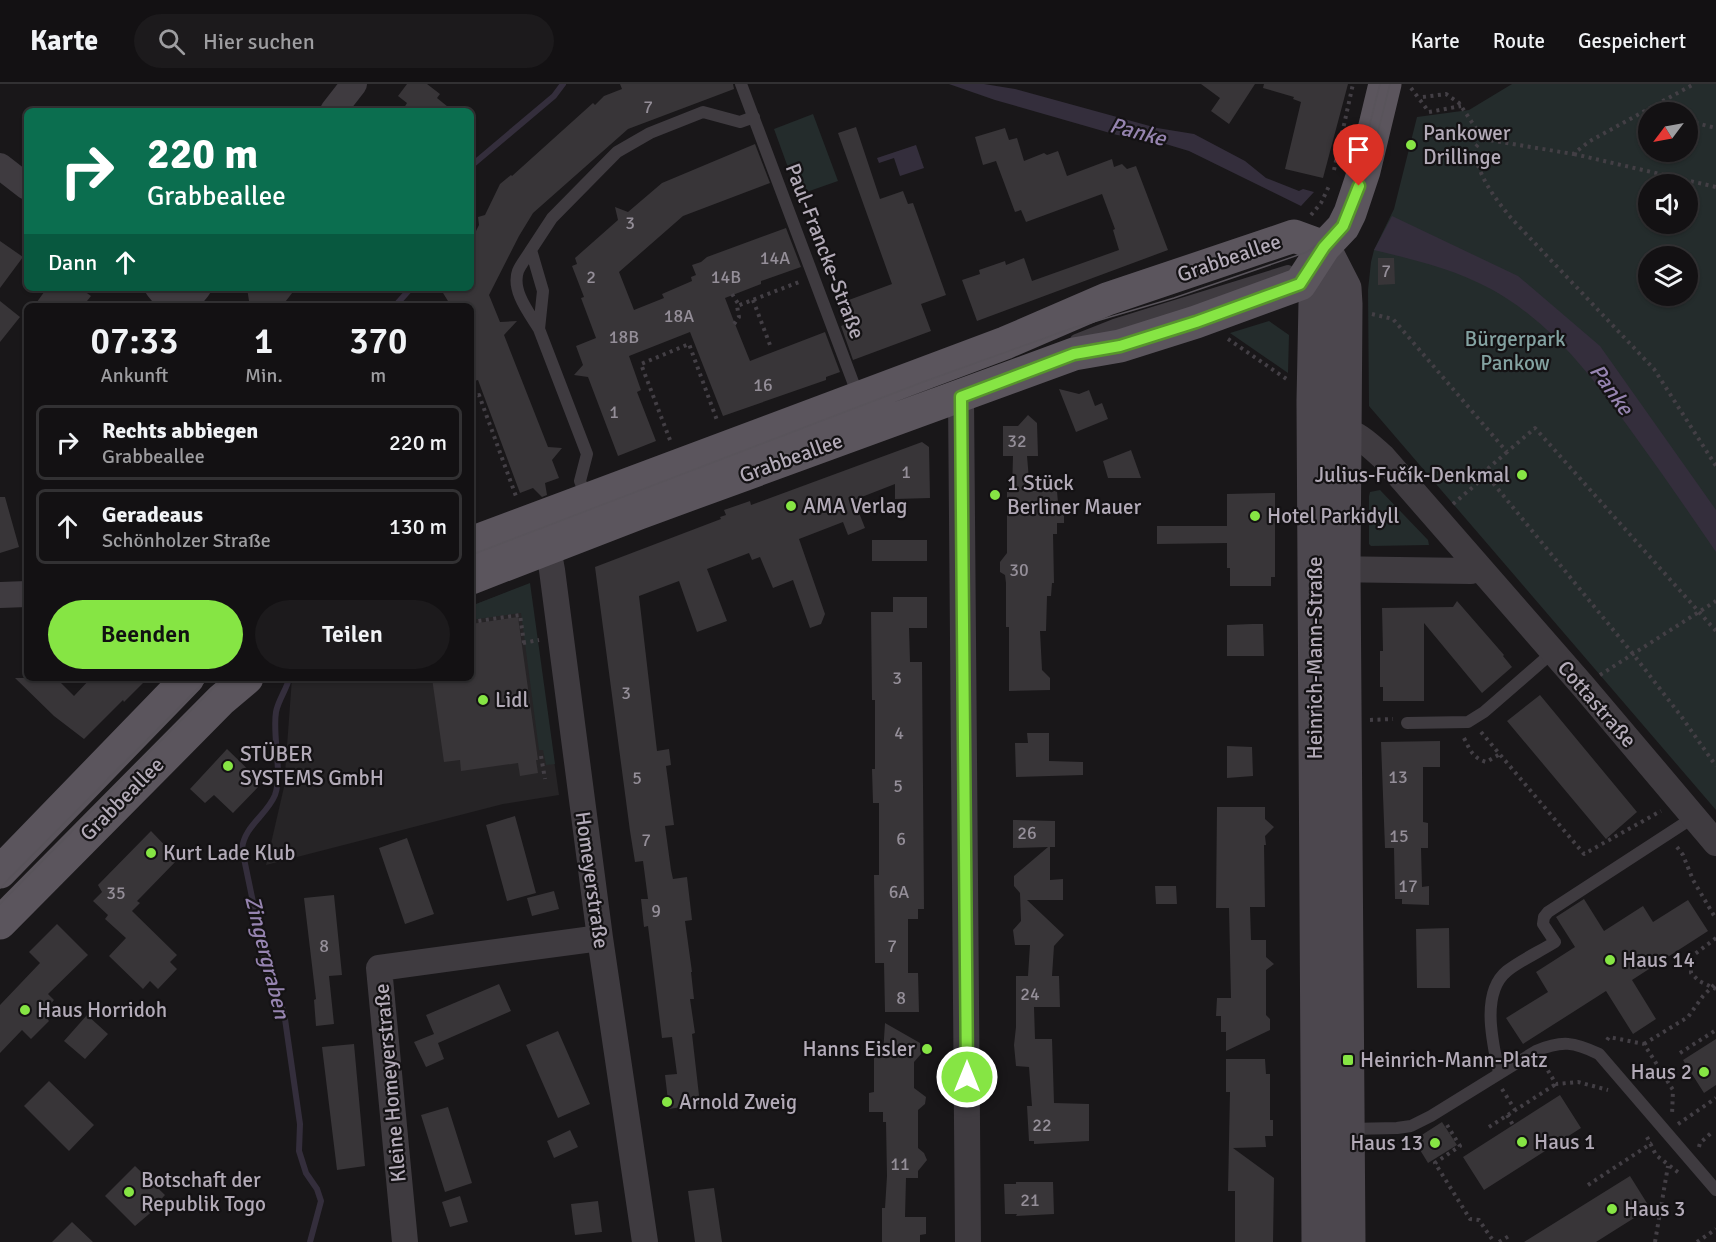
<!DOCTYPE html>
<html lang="de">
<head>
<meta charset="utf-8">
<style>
  body { margin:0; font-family:Signika,sans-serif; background:#1c1a1c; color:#f1f3f6; height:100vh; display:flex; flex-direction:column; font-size:22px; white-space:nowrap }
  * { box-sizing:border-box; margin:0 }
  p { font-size:20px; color:#9d9da0 }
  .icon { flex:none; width:33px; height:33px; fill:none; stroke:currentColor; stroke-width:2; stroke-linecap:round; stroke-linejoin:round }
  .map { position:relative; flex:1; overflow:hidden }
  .sheet { position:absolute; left:24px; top:219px; width:450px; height:378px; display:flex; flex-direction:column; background:#131113; border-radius:9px; box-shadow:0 2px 4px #0004,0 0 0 2px #323133 }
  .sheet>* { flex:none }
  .top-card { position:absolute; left:24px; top:24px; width:450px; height:183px; border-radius:9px; box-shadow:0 2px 4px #0004,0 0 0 2px #323133; background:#0b6e4f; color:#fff; overflow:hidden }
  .needle { width:39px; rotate:238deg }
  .tools { position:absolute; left:1638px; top:18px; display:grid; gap:12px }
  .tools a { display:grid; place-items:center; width:60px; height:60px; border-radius:50%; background:#131113; box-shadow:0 2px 4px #0004,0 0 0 2px #323133; font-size:30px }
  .pin { position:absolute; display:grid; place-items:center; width:51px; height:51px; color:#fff; margin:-62px -26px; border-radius:50% 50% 50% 0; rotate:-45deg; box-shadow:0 0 6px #0007 }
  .pin .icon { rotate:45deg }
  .me { position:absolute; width:66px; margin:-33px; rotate:0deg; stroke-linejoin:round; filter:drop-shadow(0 0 4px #0008) }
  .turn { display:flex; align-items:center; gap:21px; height:126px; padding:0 24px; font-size:27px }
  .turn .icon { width:78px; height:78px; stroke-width:2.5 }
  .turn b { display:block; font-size:42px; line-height:51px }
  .then { display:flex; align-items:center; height:57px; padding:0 24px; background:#0003; gap:12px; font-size:22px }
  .eta { display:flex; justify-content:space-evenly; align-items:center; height:102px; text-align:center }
  .eta b { font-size:36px; font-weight:600; line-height:42px }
  .primary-button { display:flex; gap:12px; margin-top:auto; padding:12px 24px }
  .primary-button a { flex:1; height:69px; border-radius:36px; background:#86e544; color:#111; font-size:24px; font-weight:600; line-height:69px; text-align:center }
  .primary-button a+a { background:#1c1a1c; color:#f1f3f6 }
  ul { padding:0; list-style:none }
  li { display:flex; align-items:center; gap:18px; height:75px; margin:0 12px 9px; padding:0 12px; border:3px solid #323133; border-radius:9px }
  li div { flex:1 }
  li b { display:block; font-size:22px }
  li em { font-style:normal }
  header { display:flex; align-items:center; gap:36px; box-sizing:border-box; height:84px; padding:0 30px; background:#131113; border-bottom:2px solid #323133 }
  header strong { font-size:28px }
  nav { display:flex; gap:33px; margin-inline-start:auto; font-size:21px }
  .search { width:420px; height:54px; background:#1c1a1c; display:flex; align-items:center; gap:15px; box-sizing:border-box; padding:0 21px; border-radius:33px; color:#9d9da0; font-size:22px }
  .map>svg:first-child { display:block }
  .built { fill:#262426 }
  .green { fill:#242c2c; fill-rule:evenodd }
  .water { fill:#342e3c }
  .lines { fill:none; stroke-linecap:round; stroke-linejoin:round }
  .stream { stroke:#342e3c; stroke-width:6 }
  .building { fill:#383538 }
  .path { stroke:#433f45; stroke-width:4; stroke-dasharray:3 4.5; stroke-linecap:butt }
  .service { stroke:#3f3b40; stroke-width:12 }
  .minor { stroke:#3f3b40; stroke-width:26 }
  .secondary { stroke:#4c474e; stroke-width:33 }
  .primary { stroke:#5b555d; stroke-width:33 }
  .tram { stroke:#59545b; stroke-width:1.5 }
  .route-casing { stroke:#57952c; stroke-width:15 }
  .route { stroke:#86e544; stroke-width:10 }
  .poi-dot { fill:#86e544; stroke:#141214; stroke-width:2 }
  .labels { text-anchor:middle; stroke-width:4.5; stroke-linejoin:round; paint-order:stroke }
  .number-label { font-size:18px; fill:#948e98 }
  .poi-label { font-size:21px; fill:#b3abb8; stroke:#141214; text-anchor:start }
  .street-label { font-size:21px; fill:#b3abb8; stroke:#141214 }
  .park-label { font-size:21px; fill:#83a2a1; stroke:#141214 }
  .water-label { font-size:22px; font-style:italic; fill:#9684b0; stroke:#141214 }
</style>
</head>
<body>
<header>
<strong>Karte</strong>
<div class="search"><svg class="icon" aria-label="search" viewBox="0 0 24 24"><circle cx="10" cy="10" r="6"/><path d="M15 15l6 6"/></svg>Hier suchen</div>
<nav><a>Karte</a><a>Route</a><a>Gespeichert</a></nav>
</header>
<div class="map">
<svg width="1716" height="1158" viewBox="0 0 1716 1158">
  <rect width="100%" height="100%" fill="#191719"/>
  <path class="built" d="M529 500 559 711 503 720 266 781 284 703 292 594H471V522Z"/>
  <path class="green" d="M1512 0H1716V726L1369 322 1368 206 1371 178 1374 166 1394 125 1417 33 1469 26ZM1648 28H1688V68H1648ZM1648 100H1688V140H1648ZM1648 172H1688V212H1648Z
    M813 30 838 97 798 111 774 45Z
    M1269 237 1289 251 1288 289 1230 249Z
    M1380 406 1428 456 1429 461 1371 462 1369 460V412L1370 408Z
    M530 499 555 680 546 681 543 666H539L521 529 471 536V522Z"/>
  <path class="water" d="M949 0H984L1015 5 1157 44 1194 50 1245 77 1266 94 1299 107 1303 105 1314 108 1301 122 1189 67 1149 55 1117 51 995 16Z
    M916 61 924 84 900 92 894 74 879 79 877 74Z
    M1392 132 1518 192 1600 262 1716 426V468C1690 430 1664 392 1637 355 1597 299 1553 239 1491 205 1454 185 1415 176 1374 166Z"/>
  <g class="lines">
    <path class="stream" d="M471 82 554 12 563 0
      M395 222 411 204
      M289 594C288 603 278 616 276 628 272 652 283 689 275 711 267 731 244 742 242 765L269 895 284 928 300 1040 299 1067 306 1089 317 1105 321 1117 310 1158"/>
  </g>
  <path class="building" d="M407 0H427L440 10 437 14 453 27H402L407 19 398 12Z
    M620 0H733L734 5 628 45 533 129 519 152 489 211 500 238 517 237 504 251 548 363 562 364 552 376 559 394 545 399 547 411 542 413 533 404 520 409 478 296 471 298V222H451L440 204H471V157L479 141 478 133 485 131 500 100 511 91 512 92 593 19 595 21 604 12 622 5Z
    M1201 0H1255L1229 40 1211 27 1220 14Z
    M1264 0H1348L1323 94 1285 85 1301 18 1293 15 1294 13 1263 4Z
    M856 43 880 115 903 107 908 120 913 119 946 211 921 220 931 247 853 276 841 242 846 240 838 220 892 200 838 49Z
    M1005 44 1009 56 1017 54 1024 77 1044 69 1047 71 1058 67 1067 92 1112 75 1114 83 1122 80 1127 85 1136 82 1168 166 977 237 962 196 980 190 979 186 1005 177 1006 181 1024 174 1032 197 1119 166 1113 146 1115 145 1102 110 1026 138 1021 126 1015 128 996 77 983 81 975 53Z
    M755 60 770 99 683 132 619 188 634 226 664 214 662 210 692 197 691 193 696 191 692 181 701 178 707 173 786 144 801 183 761 197V200L725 214 733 235 750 277 825 248 840 288 826 293V296L723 332 690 248 629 272 641 306 637 308 656 357 618 372 588 293 574 291 583 281 576 262 596 254 581 214 584 213 572 182 577 180 575 174 618 136 615 123 628 128 662 99Z
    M0 157 23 173 0 204Z
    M1378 174H1394L1395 200 1378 201Z
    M47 204H80L91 212 83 222H34Z
    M247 204H296L282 222H255L249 217Z
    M0 217 20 233 0 258Z
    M1059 305 1079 310 1089 306 1095 322 1102 319 1108 335 1076 348Z
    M1028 331 1037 339 1038 372H1027L1030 407H1057L1058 419H1064V439H1057V450H1053L1054 499H1052L1051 512H1047L1046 547H1040L1042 586 1050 594V606L1009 607V543H1006V499L1005 491 1000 488V478L1007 469V408L1012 407 1013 372H1003V342H1018Z
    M922 358 929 363 930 414 895 415V400L854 416 865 444 848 451 843 438 799 455 825 530 821 540 810 544 793 496 773 504 760 473 752 476 749 469 707 485 727 537 697 548 679 497 639 512 657 667 669 665 671 681 666 682 674 741 665 742 671 786 673 795 687 793 692 836 685 837 692 888H691L694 915H690L695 949 692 950 700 1020 669 1025 665 991 677 990 672 953 662 954 648 842 644 843 641 815H648L643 777 635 778 630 747 595 483 721 435 720 433 726 431 724 426 750 417 751 421Z
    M1131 366 1141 394H1108L1103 377Z
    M1275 409V493H1271V502H1230V484H1227V459L1157 460V442H1227V410Z
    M0 413H5L19 463 0 469Z
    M872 456H927V477H872Z
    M893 513H927V544H909L910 578H922L924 825H918V835H908V889H918L919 928H885L884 879H875L874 791H879V719H873L872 685H875V616H872L871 528H893Z
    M1457 517 1504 571 1503 572 1512 583 1482 609 1424 539V617H1383V603H1380V567H1383L1382 524 1453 523Z
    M518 533 538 676H536L538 689 520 692 518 679 461 687 460 676 444 678 432 594H471V540Z
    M1252 540H1263L1264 572H1227V541Z
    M15 594H56L74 612 91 594H148L124 618 123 616 84 655 54 632Z
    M1540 611 1637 728 1606 755 1507 637Z
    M1027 649H1049V677L1083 678V691L1016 693 1015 659H1028Z
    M1440 657V683H1423V738L1428 739V764H1421L1422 803 1429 802V821L1402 820V815H1395L1394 764H1385L1381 658Z
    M1227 662 1252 663 1253 692 1227 694Z
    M227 665 262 699 233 729 214 711 205 719 190 705Z
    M1217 723H1265V735L1274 743 1265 752 1266 761H1264L1265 823H1250L1251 856H1266V873L1274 880 1266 886V931L1270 935V946L1226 967V948H1221V932H1216L1217 914H1231L1229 824H1216Z
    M515 732 536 809 507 817 486 741Z
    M1013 736 1055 737V763H1050V796L1063 795V816H1027L1064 851 1054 862 1052 892H1059L1060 923H1034L1035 955H1052L1054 1019 1089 1020V1057L1034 1060V1057H1029L1027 1022H1032L1029 983 1016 982 1014 961 1016 943V892H1028L1030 861H1015L1013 846 1021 837 1020 809 1014 802V792L1048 763 1013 764Z
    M151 747 178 775 142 812 137 817 140 819 132 827 177 871 170 878 177 885 158 905 150 897 143 905 109 872 126 854 105 835 108 831 93 817 102 808 98 801Z
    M407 754 434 830 405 840 379 764Z
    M1155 802H1176L1177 820H1156Z
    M554 807 559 825 532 832 527 814Z
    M334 811 342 891 329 892 334 940 316 942 314 916 316 915 304 814Z
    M1584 815 1604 847 1643 822 1653 838 1688 816 1708 847 1632 896 1656 935 1633 950 1606 907 1523 960 1506 934 1548 908 1536 888 1575 863 1556 833Z
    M57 840 88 871 48 910 54 916 46 925 48 928 45 931 49 937 31 955 22 946 0 969V921L40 879 29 868Z
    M1449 844 1450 904H1417L1416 845Z
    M499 900 511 927 438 959 444 975 426 983 414 958 434 950 426 931Z
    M87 931 108 950 85 975 64 957Z
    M885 939 920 959 921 970 914 978V1004L926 1013 925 1020 918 1026V1064L924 1069 927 1076 918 1087V1094H906L905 1133H926V1150L920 1151V1158H882V1124H885L887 1092 886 1038H883V1028H869V1009L874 1008V971L883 970Z
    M558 947 590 1020 558 1034 526 961Z
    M1716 955V1001L1704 1009 1683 976Z
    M354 960 365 1082 337 1086 322 963Z
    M1226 975H1265L1266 990H1270V1036H1273V1052H1265L1266 1063 1233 1064 1274 1094 1273 1158H1235V1107H1228L1230 1008H1226Z
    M49 997 94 1041 69 1067 24 1022Z
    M1560 1011 1581 1044 1484 1106 1463 1073Z
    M448 1023 472 1099 445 1108 421 1031Z
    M1442 1038 1457 1061 1428 1079 1414 1056Z
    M570 1046 578 1063 554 1074 547 1057Z
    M135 1082 165 1111 154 1123 155 1125 135 1142 105 1112Z
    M1630 1092 1650 1124 1596 1158H1524Z
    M1016 1098H1053L1054 1130 1016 1132 1017 1130H1005L1004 1100H1016Z
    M714 1104 722 1158H695L688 1107Z
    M460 1112 468 1138 450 1143 442 1118Z
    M598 1117 602 1148 575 1151 571 1120Z
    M72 1138 93 1158H52Z"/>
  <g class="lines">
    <path class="path" d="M1411 4 1429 28 1461 22
      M1423 13 1446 10 1459 19 1483 55 1573 70 1590 57 1694 0
      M1654 23 1667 28
      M1688 37 1716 44
      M1483 55 1474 65C1478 92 1494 113 1511 134L1654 285 1716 382
      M1574 70 1716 103
      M1334 86 1353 0
      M1311 131 1321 119 1329 102
      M732 210 739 221
      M753 216 770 261
      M1372 230 1393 235 1507 368 1535 344 1716 547
      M734 240 739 233 737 222 799 198
      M1228 255 1288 296
      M471 314 479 311 517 415
      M670 356 641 280 689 260 718 339
      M1507 368 1484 388 1633 570 1681 632 1716 682
      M1453 420 1487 391
      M471 538 520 531 524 559
      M523 559 539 556
      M1600 591 1716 517
      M1370 636 1393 635
      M1481 648 1584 770 1661 727
      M1464 654C1470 666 1473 674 1486 678L1500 670
      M541 672 545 695
      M1677 763 1683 771 1693 796 1716 835
      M1716 854 1691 873V889L1699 897 1716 905
      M1607 956 1609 953 1644 960 1673 1006 1672 1031
      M1644 960 1688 933 1703 912 1716 899
      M1680 969 1716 946
      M1544 980 1556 1000 1578 998 1608 1006
      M1502 1005 1515 1026
      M1507 1031 1513 1041
      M1678 1040 1716 1014
      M1447 1041 1460 1062 1435 1079 1470 1135 1479 1136 1494 1158
      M1489 1043 1556 1000
      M1647 1053 1656 1071 1679 1089
      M1699 1063 1700 1059 1711 1049
      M1588 1101 1652 1059
      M1499 1158 1509 1152
      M1655 1158 1668 1082
      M1697 1158 1716 1145"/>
    <path class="service" d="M741 0 859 314
      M531 166C527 173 521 180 518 187 511 207 530 230 539 245
      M1076 256 1114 241 1288 187
      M586 413 580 397 587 370 539 245 543 207 531 166 552 134 617 68 650 49 703 28 740 38 754 33
      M1407 639 1468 638 1484 628 1553 568
      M1499 989C1493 960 1480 909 1507 887 1521 876 1539 868 1555 858L1543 840 1544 833 1548 828 1694 733
      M1349 1045 1397 1044 1411 1042 1431 1032 1536 967C1562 956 1574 958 1599 970L1716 1106"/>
    <path class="minor" d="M333 27 354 0
      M0 82 27 103
      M158 204 173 222
      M177 222 189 215 198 204
      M961 313 968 1158
      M1330 345C1356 346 1365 357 1383 373L1583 602 1716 759
      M545 448 552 486 600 854 645 1158
      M1326 485 1471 487 1477 481
      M0 511 27 510
      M405 1158 379 884 600 854"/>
    <path class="secondary" d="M1324 163 1345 204 1346 220 1344 486 1349 1158
      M1318 1158 1313 317 1315 218 1324 163"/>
    <path class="primary" d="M471 459 1005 259 1107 215 1294 152 1324 163
      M471 494 639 429 1074 270 1120 262 1196 238 1300 200 1324 163 1343 143 1350 129 1364 87 1385 0
      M0 788 188 594
      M0 839 221 616 247 594"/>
    <path class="tram" d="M1303 182 1331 165 1346 149 1353 137 1361 116 1390 0
      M471 471 923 298 1073 244 1174 214 1307 168 1328 152 1343 130 1359 83 1380 0
      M0 804 208 594
      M0 820 223 594"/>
  </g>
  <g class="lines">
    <defs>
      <path id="route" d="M967 993 961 313 1074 270 1120 262 1196 238 1300 200 1324 163 1343 142 1359 102"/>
    </defs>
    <use href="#route" class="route-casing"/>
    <use href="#route" class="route"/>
  </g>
  <g class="poi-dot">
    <circle cx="1411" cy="61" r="6"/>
    <circle cx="1522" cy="391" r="6"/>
    <circle cx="995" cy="411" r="6"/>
    <circle cx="791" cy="422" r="6"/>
    <circle cx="1255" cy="432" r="6"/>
    <circle cx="483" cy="616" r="6"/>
    <circle cx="228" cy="682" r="6"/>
    <circle cx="151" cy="769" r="6"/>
    <circle cx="1610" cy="876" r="6"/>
    <circle cx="25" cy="926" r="6"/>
    <circle cx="927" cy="965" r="6"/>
    <rect x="1342" y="970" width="12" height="12" rx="3"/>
    <circle cx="1704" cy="988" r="6"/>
    <circle cx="667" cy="1018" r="6"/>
    <circle cx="1522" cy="1058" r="6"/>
    <circle cx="1435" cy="1059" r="6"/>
    <circle cx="129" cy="1108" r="6"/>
    <circle cx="1612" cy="1125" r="6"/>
  </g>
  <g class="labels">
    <g class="number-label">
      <text x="648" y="29">7</text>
      <text x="630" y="145">3</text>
      <text x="775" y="180">14A</text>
      <text x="1386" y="193">7</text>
      <text x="591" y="199">2</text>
      <text x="726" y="199">14B</text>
      <text x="679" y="238">18A</text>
      <text x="624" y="259">18B</text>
      <text x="763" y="307">16</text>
      <text x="614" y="334">1</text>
      <text x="1017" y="363">32</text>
      <text x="906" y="394">1</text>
      <text x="1019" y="492">30</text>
      <text x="897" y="600">3</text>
      <text x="626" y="615">3</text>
      <text x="899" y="655">4</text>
      <text x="1398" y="699">13</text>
      <text x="637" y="700">5</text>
      <text x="898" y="708">5</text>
      <text x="1027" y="755">26</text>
      <text x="1399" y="758">15</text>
      <text x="901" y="761">6</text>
      <text x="646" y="762">7</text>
      <text x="1408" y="808">17</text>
      <text x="899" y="814">6A</text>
      <text x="116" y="815">35</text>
      <text x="656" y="833">9</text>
      <text x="324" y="868">8</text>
      <text x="892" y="868">7</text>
      <text x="1030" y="916">24</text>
      <text x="901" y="920">8</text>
      <text x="1042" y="1047">22</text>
      <text x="900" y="1086">11</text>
      <text x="1030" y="1122">21</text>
    </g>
    <g class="poi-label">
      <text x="1423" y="56">Pankower<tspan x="1423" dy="24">Drillinge</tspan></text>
      <text x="1510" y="398" text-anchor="end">Julius-Fučík-Denkmal</text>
      <text x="1007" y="406">1 Stück<tspan x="1007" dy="24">Berliner Mauer</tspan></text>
      <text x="803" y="429">AMA Verlag</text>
      <text x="1267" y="439">Hotel Parkidyll</text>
      <text x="495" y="623">Lidl</text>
      <text x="240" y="677">STÜBER<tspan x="240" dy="24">SYSTEMS GmbH</tspan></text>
      <text x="163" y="776">Kurt Lade Klub</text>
      <text x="1622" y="883">Haus 14</text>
      <text x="37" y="933">Haus Horridoh</text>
      <text x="915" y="972" text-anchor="end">Hanns Eisler</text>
      <text x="1360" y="983">Heinrich-Mann-Platz</text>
      <text x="1692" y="995" text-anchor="end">Haus 2</text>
      <text x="679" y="1025">Arnold Zweig</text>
      <text x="1534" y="1065">Haus 1</text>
      <text x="1423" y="1066" text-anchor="end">Haus 13</text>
      <text x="141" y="1103">Botschaft der<tspan x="141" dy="24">Republik Togo</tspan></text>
      <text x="1624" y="1132">Haus 3</text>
    </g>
    <g class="street-label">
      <text transform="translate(825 167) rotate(69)" y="7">Paul-Francke-Straße</text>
      <text transform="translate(1229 174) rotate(-19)" y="7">Grabbeallee</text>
      <text transform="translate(791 374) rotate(-20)" y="7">Grabbeallee</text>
      <text transform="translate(1315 574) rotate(-90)" y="7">Heinrich-Mann-Straße</text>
      <text transform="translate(1597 620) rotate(49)" y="7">Cottastraße</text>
      <text transform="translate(122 715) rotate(-45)" y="7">Grabbeallee</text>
      <text transform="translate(592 796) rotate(82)" y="7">Homeyerstraße</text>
      <text transform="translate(390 999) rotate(-95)" y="7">Kleine Homeyerstraße</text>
    </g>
    <g class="park-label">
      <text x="1515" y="262">Bürgerpark<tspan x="1515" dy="24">Pankow</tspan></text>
    </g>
    <g class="water-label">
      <text transform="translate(1138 47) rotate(15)" y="8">Panke</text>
      <text transform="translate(1612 305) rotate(54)" y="8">Panke</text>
      <text transform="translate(268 873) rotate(76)" y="8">Zingergraben</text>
    </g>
  </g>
</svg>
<div class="tools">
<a><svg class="needle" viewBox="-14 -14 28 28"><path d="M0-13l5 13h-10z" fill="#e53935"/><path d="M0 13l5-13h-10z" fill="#9d9da0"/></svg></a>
<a><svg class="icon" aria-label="sound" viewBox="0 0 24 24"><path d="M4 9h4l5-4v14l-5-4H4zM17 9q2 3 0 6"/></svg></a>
<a><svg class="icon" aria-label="layers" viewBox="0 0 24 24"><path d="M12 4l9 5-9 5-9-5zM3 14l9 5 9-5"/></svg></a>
</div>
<div class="pin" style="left:1359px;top:102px;background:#d93025"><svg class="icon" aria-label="arrive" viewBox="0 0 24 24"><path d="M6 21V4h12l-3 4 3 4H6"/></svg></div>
<svg class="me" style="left:967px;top:993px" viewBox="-20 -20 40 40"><circle r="17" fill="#86e544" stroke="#fff" stroke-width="3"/><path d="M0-11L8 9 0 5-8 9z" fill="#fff"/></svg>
<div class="top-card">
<div class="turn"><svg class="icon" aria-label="right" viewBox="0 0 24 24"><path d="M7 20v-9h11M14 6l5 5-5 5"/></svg><div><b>220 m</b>Grabbeallee</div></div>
<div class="then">Dann<svg class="icon" aria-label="ahead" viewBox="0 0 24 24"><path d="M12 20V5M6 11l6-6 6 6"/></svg></div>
</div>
<section class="sheet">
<div class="eta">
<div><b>07:33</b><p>Ankunft</p></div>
<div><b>1</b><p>Min.</p></div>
<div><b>370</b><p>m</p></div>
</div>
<ul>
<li><svg class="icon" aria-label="right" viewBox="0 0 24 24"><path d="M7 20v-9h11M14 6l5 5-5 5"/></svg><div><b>Rechts abbiegen</b><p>Grabbeallee</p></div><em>220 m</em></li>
<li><svg class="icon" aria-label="ahead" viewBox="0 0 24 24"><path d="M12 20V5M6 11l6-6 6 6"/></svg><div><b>Geradeaus</b><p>Schönholzer Straße</p></div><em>130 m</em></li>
</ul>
<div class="primary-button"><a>Beenden</a><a>Teilen</a></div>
</section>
</div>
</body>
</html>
